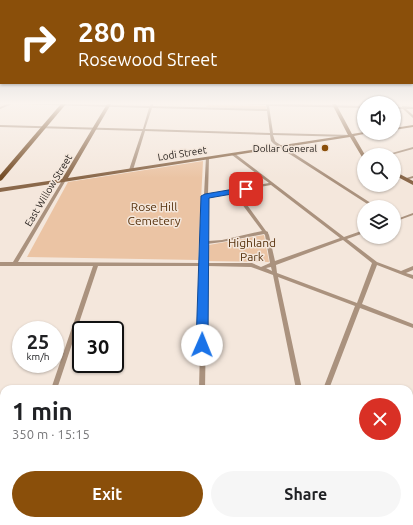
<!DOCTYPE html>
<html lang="en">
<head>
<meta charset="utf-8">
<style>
  body { margin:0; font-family:Ubuntu,sans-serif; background:#f6f6f6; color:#202124; height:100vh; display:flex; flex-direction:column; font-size:15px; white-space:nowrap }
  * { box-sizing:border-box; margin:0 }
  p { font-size:13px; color:#757577 }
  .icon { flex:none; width:22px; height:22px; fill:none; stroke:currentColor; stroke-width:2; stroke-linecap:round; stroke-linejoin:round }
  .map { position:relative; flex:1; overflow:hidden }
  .panel { position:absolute; left:0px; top:385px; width:413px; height:140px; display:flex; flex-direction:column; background:#fff; border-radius:12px 12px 0 0; box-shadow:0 1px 3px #0004 }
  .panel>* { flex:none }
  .hud { position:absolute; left:0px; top:0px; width:413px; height:84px; box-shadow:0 1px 3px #0004; background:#8a4f0a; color:#fff; overflow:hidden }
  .tools { position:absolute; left:357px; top:96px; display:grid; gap:8px }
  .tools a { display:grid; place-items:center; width:44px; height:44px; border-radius:50%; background:#fff; box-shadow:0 1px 3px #0004; font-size:20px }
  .speed { position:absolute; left:12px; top:321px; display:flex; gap:8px; font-size:20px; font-weight:700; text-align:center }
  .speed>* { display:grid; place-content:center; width:52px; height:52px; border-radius:50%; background:#fff; box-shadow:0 1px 3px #0004; line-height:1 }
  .speed small { font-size:10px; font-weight:400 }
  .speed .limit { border:2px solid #111; border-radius:6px; background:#fff; color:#111 }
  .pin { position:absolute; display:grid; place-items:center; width:34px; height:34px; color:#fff; margin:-17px; border-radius:8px; box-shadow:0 2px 6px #0006 }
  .me { position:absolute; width:44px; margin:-22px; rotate:1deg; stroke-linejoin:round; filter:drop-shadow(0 0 3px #0008) }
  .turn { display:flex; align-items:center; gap:14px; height:84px; padding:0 12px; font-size:18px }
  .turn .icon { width:52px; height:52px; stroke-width:2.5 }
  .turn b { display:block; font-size:28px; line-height:34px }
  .round { display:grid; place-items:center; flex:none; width:42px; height:42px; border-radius:21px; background:#f6f6f6 }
  .summary { display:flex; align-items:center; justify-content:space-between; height:68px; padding:0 12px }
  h1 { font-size:24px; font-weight:700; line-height:30px }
  .primary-button { display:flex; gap:8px; margin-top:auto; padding:8px 12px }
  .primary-button a { flex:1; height:46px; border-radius:24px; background:#8a4f0a; color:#fff; font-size:16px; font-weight:700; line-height:46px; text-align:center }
  .primary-button a+a { background:#f6f6f6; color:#202124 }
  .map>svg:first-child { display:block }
  .green { fill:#ebc4a4 }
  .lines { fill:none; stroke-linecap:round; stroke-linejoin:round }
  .street { fill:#aa927e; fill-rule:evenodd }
  .secondary { fill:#8a684a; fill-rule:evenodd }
  .primary { fill:#734a23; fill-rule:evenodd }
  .route { fill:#1a73e8; stroke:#114b97 }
  .poi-dot { fill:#8a4f0a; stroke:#f4e7dc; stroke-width:1.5 }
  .labels { text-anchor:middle; stroke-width:3; stroke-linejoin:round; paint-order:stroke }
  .far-poi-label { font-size:10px; fill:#2b2622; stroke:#f4e7dc; text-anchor:end }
  .far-street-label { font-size:10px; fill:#2b2622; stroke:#f4e7dc }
  .park-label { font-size:12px; fill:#57320d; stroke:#f4e7dc }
</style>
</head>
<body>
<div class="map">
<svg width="413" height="525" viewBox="0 0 413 525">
  <rect width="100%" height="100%" fill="#f4e7dc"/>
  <path class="green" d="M207 105 266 106V109L206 107Z
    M203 161 198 260 27 257 68 182Z
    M264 235 269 262 207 261V246L209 245Z"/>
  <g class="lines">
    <path class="street" d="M7 104H12L0 109V107Z
      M16 104H69L150 106 151 104H153V106L267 109 266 105 236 104H290L364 106V108L269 106 273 133 352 135V137H351L273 135 275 141 276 142 377 207H372L274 144 271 141 270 135 145 131 133 170 131 171 129 170 142 131 0 127V125L143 129 149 108ZM152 108 267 111 270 133 145 129Z
      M402 106 413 107V109H406L413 115V118L403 109H394V107H402Z
      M413 147V149L391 155H385Z
      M232 153H234L344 237 364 230V233L347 239 377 262 401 271 413 266V270L406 273 413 275V279L377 265 362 304 413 324V328L360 308 329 389H323L355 306 278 277 302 389H296L273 275 251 267 207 266 205 389H199L202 266H98L57 389H51L93 266H0V262H13L63 179H64L66 180 18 262 202 263 203 244 202 243 203 242 204 197 203 196 204 195 206 157 209 158 208 194 269 183 232 155ZM271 185 340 238 275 261 269 235 268 233V232L266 231 237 191ZM233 192 262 231 222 240 208 241V197ZM264 234 265 235 270 263 261 267 252 263H207V244L222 242ZM343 240 372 263 357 303 277 273 276 265ZM271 267 272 271 266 268Z
      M413 176V178L405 180 403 179Z
      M413 213V215L394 222V220Z
      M5 521H13V525H3Z
      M196 521H204L205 525H195Z
      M320 521H328L330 525H320Z"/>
    <path class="secondary" d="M107 104H111L68 178 348 135 332 104H336L352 134 364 132 369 133 354 136 365 155H364V158L362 157 350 137 0 192V188L62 179Z
      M413 125V127L394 130V128Z
      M394 171 413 181V185L394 175Z"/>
    <path class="primary" d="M61 104H66L2 180 0 181V175Z"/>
  </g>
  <linearGradient id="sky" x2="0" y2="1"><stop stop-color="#b0bbc6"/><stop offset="0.58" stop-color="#faf4ef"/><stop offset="1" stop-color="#faf4ef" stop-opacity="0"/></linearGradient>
  <rect width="413" height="178" fill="url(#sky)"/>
  <path class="route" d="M246 187 249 188V191L209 198 208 345 206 348 202 349 198 348 196 345 201 196 205 194Z"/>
  <circle class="poi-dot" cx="325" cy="148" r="4"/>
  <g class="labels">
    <g class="far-poi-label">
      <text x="317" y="152">Dollar General</text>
    </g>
    <g class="far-street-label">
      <text transform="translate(182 153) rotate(-9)" y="4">Lodi Street</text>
      <text transform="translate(48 190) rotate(-59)" y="4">East Willow Street</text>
    </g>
    <g class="park-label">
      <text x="154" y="211">Rose Hill<tspan x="154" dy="14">Cemetery</tspan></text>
      <text x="252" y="247">Highland<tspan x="252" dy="14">Park</tspan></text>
    </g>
  </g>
</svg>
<div class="tools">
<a><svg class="icon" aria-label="sound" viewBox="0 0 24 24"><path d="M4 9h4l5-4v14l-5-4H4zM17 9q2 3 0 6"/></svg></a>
<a><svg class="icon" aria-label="search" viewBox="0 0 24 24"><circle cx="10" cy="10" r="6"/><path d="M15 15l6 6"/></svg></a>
<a><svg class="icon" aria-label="layers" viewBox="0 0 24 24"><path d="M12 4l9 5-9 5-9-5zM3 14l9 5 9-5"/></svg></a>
</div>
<div class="speed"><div>25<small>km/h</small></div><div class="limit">30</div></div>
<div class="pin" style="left:246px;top:189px;background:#d93025"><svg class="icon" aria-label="arrive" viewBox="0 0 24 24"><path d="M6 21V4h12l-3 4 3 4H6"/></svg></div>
<svg class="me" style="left:202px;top:345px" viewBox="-20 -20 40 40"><circle r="19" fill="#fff"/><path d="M0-13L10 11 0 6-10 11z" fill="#1a73e8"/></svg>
<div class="hud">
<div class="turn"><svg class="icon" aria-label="right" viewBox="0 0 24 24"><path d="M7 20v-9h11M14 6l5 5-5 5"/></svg><div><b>280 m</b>Rosewood Street</div></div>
</div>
<section class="panel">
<div class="summary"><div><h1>1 min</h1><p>350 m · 15:15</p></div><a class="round" style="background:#d93025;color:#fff"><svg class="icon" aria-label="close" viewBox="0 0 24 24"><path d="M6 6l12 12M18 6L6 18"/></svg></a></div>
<div class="primary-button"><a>Exit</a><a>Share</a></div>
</section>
</div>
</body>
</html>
